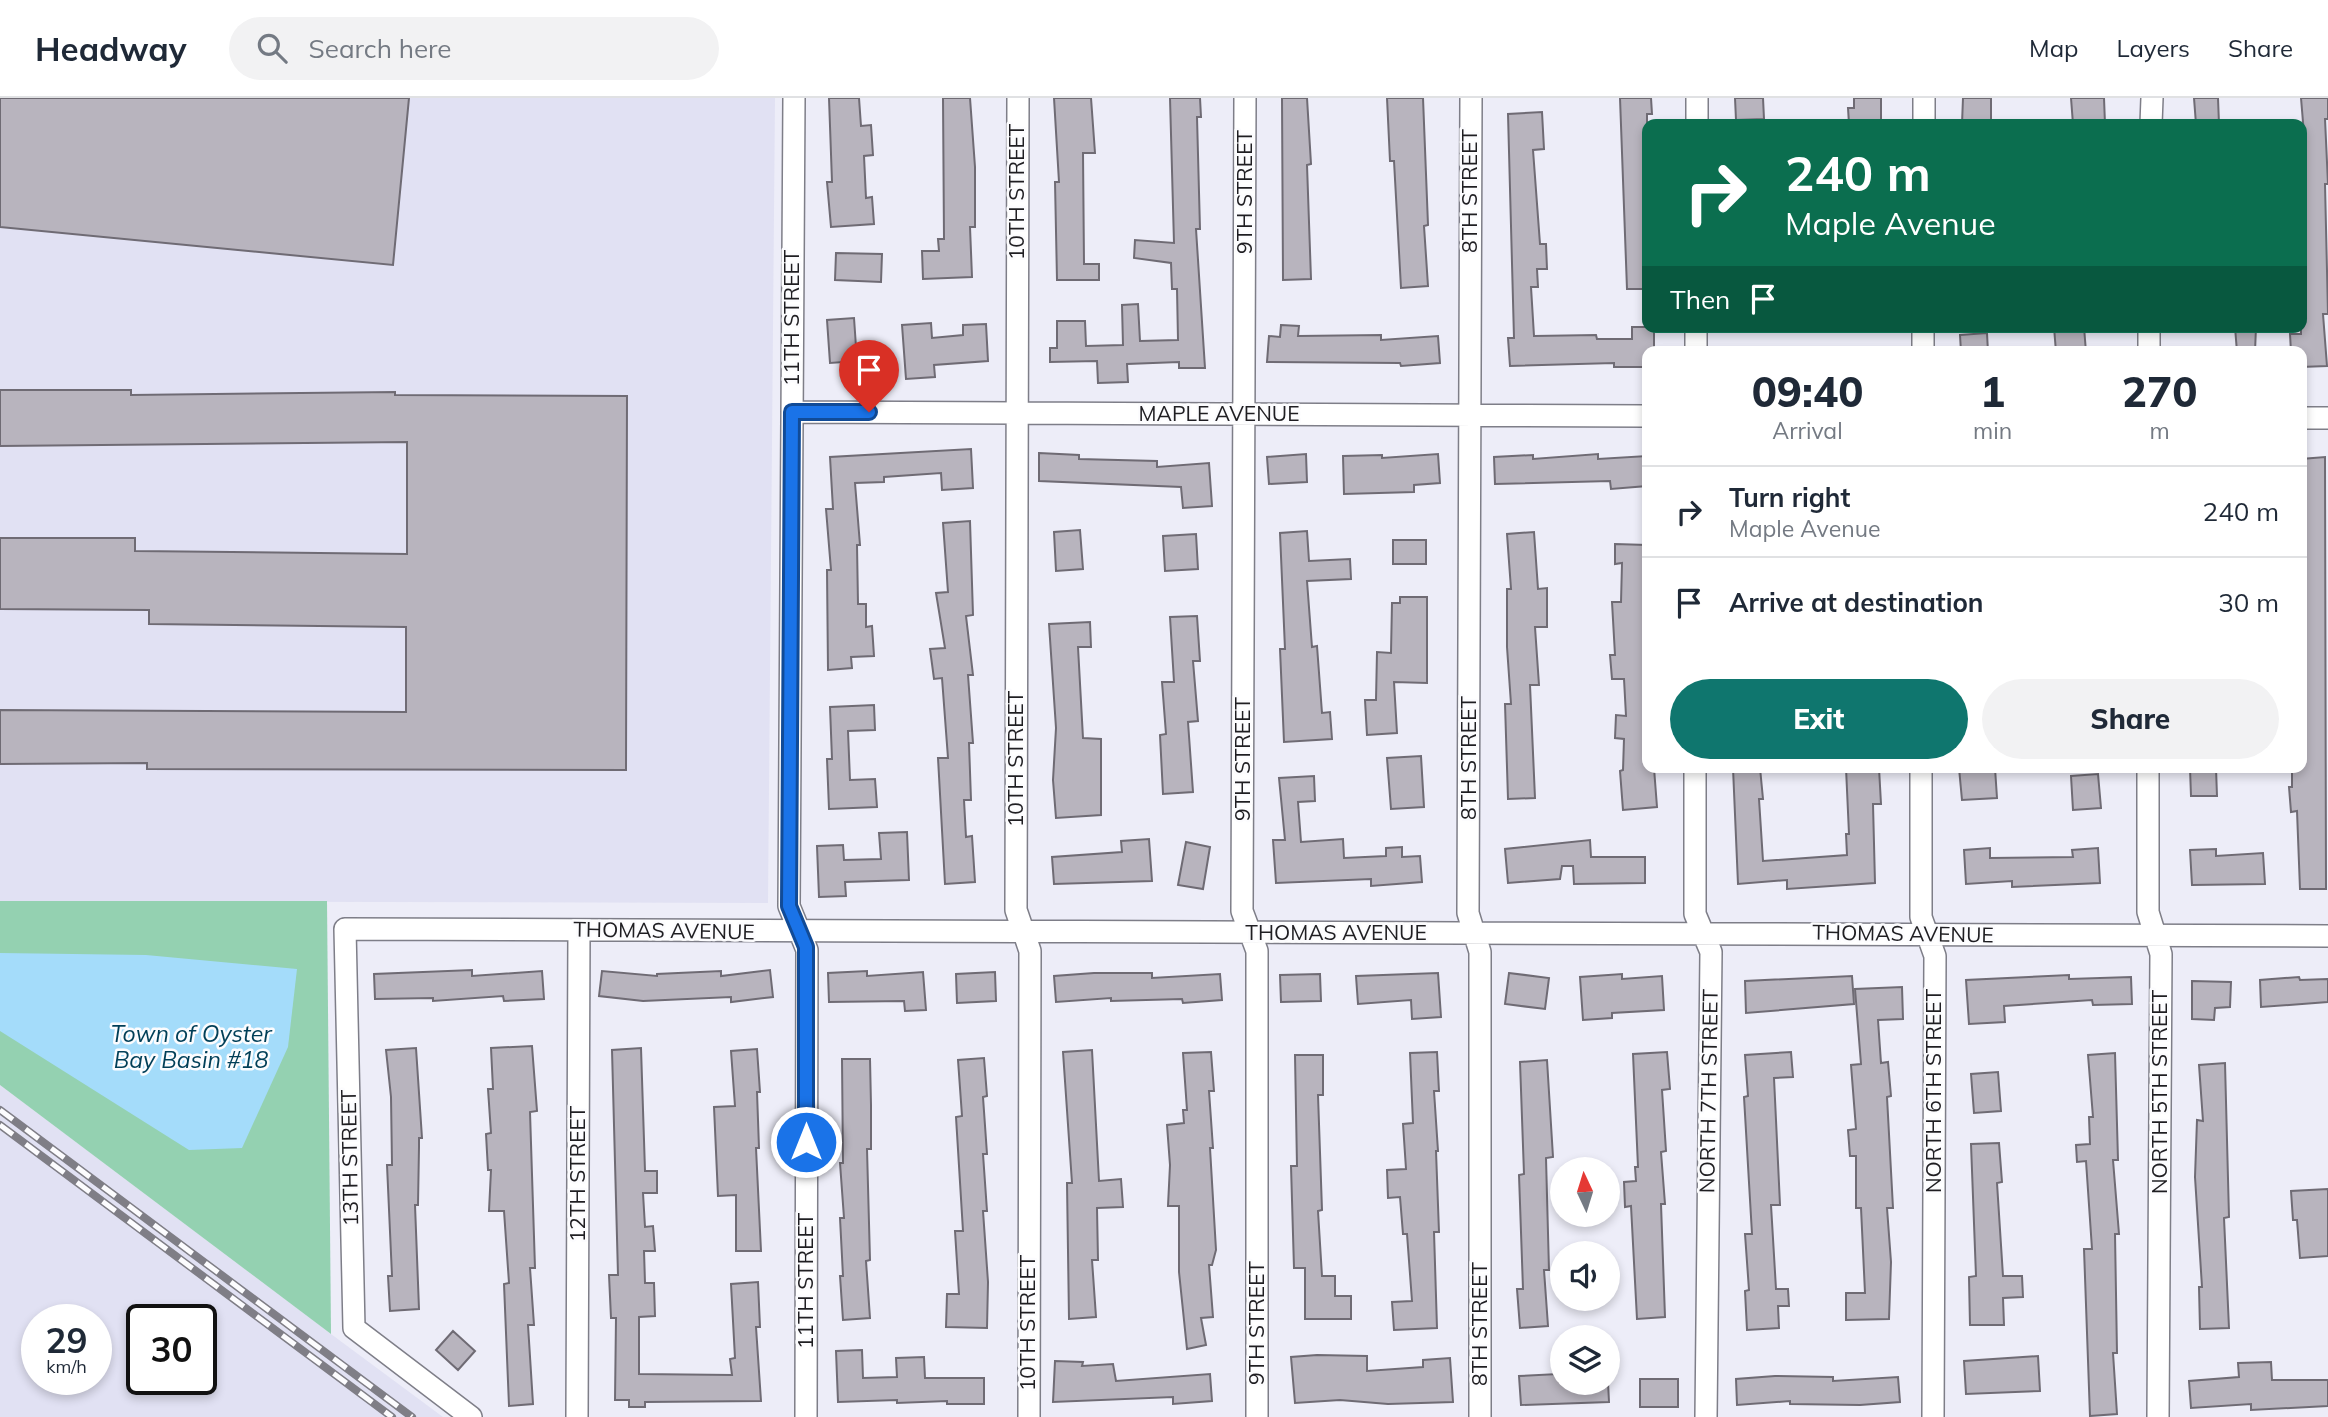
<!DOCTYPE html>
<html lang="en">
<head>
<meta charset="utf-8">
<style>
  body { margin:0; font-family:Mulish,sans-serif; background:#f2f2f3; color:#1f2937; height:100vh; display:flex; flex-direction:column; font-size:26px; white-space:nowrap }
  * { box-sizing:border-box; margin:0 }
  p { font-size:23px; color:#747a83 }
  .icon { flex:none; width:38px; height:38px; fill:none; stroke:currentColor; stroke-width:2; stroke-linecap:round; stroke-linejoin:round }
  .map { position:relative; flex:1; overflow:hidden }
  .side { position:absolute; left:1642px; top:248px; width:665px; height:427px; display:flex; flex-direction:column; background:#fff; border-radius:14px; box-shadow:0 4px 10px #0003 }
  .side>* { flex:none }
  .hud { position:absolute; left:1642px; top:21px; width:665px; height:214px; border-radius:14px; box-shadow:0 4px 10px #0003; background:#0b6e4f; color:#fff; overflow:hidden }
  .needle { width:46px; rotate:356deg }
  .fabs { position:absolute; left:1550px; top:1059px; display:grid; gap:14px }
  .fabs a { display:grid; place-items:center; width:70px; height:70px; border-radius:50%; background:#fff; box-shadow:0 4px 10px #0003; font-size:35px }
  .speed { position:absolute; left:21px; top:1206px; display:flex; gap:14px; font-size:35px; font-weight:700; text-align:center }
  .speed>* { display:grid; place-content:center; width:91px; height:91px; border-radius:50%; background:#fff; box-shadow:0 4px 10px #0003; line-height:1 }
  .speed small { font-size:18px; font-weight:400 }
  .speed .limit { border:4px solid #111; border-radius:10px; background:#fff; color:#111 }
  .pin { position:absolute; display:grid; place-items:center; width:60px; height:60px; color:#fff; margin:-72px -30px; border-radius:50% 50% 50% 0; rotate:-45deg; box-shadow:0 0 7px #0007 }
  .pin .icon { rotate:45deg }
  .me { position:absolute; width:77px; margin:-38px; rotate:0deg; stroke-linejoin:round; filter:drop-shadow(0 0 5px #0008) }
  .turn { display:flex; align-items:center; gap:24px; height:147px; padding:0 28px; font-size:32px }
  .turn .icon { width:91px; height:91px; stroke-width:2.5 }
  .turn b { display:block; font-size:49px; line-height:60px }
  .then { display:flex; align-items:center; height:66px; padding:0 28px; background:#0003; gap:14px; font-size:26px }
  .eta { display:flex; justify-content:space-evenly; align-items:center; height:119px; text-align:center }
  .eta b { font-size:42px; font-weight:800; line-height:49px }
  .button { display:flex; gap:14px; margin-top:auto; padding:14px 28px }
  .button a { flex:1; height:80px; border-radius:42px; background:#0f766e; color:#fff; font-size:28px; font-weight:800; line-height:80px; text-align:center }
  .button a+a { background:#f2f2f3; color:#1f2937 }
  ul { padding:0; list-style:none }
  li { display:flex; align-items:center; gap:21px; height:91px; padding:0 28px; border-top:2px solid #e0e1e3 }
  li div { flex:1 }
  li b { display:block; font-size:26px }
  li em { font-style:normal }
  header { display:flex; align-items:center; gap:42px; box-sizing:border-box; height:98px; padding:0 35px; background:#fff; border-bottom:2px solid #e0e1e3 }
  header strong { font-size:33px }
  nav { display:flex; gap:38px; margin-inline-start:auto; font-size:24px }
  .search { width:490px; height:63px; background:#f2f2f3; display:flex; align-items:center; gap:18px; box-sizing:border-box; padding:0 24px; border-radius:38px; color:#747a83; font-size:26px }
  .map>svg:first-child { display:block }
  .built { fill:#e1e1f3; fill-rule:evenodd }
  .green { fill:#94d1b1 }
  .water { fill:#a4dcfa }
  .building { fill:#b8b4be; stroke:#6f6b74; stroke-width:2 }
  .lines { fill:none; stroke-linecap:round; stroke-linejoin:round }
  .minor-casing { stroke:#7e7e88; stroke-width:24 }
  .minor { stroke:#fff; stroke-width:21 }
  .rail-casing { stroke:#7f7e86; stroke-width:8 }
  .rail { stroke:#fcfcfe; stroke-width:5; stroke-dasharray:16; stroke-linecap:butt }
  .route-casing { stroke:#114b97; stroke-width:18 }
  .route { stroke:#1a73e8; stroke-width:12 }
  .labels { text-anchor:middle; stroke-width:5; stroke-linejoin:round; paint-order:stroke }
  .street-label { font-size:21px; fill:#1f1e22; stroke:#fcfcfe }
  .water-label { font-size:23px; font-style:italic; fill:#003f58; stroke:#fcfcfe }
</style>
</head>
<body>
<header>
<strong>Headway</strong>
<div class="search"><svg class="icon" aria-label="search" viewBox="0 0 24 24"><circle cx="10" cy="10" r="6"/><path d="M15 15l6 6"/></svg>Search here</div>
<nav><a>Map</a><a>Layers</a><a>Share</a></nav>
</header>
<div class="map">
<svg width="2328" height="1319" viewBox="0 0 2328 1319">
  <rect width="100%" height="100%" fill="#ededf8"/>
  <path class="built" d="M0 0H775L768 805 0 803Z
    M0 987 331 1236 443 1319H0ZM37 1222H96V1281H37ZM142 1222H201V1281H142Z"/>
  <path class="green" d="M0 803H327L331 1236 0 987Z"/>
  <path class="water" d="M0 855 146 857 297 871 288 949 242 1050 189 1052 0 933Z"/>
  <path class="building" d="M0 0H409L393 167 0 129Z
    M829 0H859L861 28 871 27 873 57 864 58 866 100 872 99 874 126 831 129 827 84H832Z
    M943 0H970L975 69V129H970L972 179 923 181 922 153H939L938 141H944Z
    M1054 0H1091L1095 55H1083L1084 166H1099V182H1057L1055 84H1059Z
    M1170 0H1200L1201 19H1197L1200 131H1196L1205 270H1179V264L1127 266 1128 284 1098 285 1097 263 1050 264V250H1057V223H1085L1086 248 1123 247 1122 207 1138 206 1140 243 1178 242 1177 191H1172L1171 165 1134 160 1135 142 1174 145Z
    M1282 0H1307L1311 66 1307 67 1311 181 1283 182Z
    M1387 0H1423L1428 127 1424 128 1428 188 1401 190 1394 63H1390Z
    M1620 0H1651L1652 16H1647V191H1627Z
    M1735 0H1763L1764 21 1736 22Z
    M1854 0H1881V26H1849L1848 10H1854Z
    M1963 0H1991V26H1962Z
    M2071 0H2104L2105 26H2073Z
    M2194 0H2218L2219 26H2196Z
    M2301 0H2328V21H2325L2328 86H2325L2328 216H2323L2327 268 2301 269V254H2291L2290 236H2301V171H2304L2301 48H2305Z
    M1542 14 1544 51 1533 52 1540 146H1546L1547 171H1537L1538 189H1531L1534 238 1596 237 1597 241H1632V229H1654V254H1647V269H1614V265L1510 268 1508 240H1514L1508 16Z
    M836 155 882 156 881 184 835 182Z
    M854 220 857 263 830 265 827 222Z
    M931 225 932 240 963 237V227L986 226 988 263 934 267 935 279 906 281 902 227Z
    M1281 227 1299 228 1298 238 1381 237V242L1438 238 1440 265 1401 268 1400 265 1267 264 1269 238 1280 239Z
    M2054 229H2084L2086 254H2056Z
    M2235 229H2256L2255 254H2237Z
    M1987 235 1988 254H1961L1960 237Z
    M0 292H131V297L395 294V297L627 298 626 672 147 671V665L0 666V612L406 614V529L149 526V512L0 511V440H135V453L407 456V344L0 348Z
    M971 351 973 390 942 392 941 375 884 379V384L855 385 860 447H857L858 506H866V529L872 528 874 558 851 559 852 570 828 572 827 472H831L826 411H833L830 359Z
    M1039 355 1079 357V361L1157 363V369L1209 365 1212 408 1183 410 1181 389 1039 383Z
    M1306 356 1307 384 1269 386 1267 359Z
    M1438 356 1440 385 1414 387V394L1344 396 1343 358 1382 357V360Z
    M1598 356V361L1647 358V388L1611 391 1610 383 1495 386 1494 359 1533 357V361Z
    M2325 359 2326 791H2300L2297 713 2291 714 2289 689H2292V670H2301V361Z
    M970 423 973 517 966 518 973 577H968L973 645H969L971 702H964L966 739 972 738 975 784 945 786 938 660H948L942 580 934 581 930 551 945 550 936 495 948 494 943 425Z
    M1080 432 1083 471 1056 473 1054 434Z
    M1307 433 1309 463 1350 461 1351 481 1307 483 1312 549 1317 548 1322 615 1330 614 1332 641 1284 644 1280 551H1285L1280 435Z
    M1534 434 1538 491 1547 490V529H1535L1539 587H1530L1535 700 1508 701 1505 606H1511L1507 549V491H1511L1507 436Z
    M1196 436 1198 471 1165 473 1163 438Z
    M1393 442H1426V466H1393Z
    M1615 446 1647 447V670H1654L1657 709 1623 712 1620 673 1623 672 1624 641 1615 640 1616 617 1626 618 1624 581H1612L1610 557H1615L1612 504H1621L1622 465 1615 466Z
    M1400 499H1427V585L1394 584 1397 635 1367 637 1365 602H1376L1377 554 1391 555 1392 505H1400Z
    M1197 518 1200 563H1193L1198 623 1188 624 1193 694 1163 696 1160 637 1166 636 1162 584H1174L1170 519Z
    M1090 524 1091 549H1078L1083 640 1101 641V717L1056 720 1053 682 1056 630 1049 526Z
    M874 607 875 632 848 633 850 682 875 681 877 709 829 711 827 661H832L830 609Z
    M1421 658 1424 709 1391 711 1387 660Z
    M1733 670H1760L1763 701H1759L1763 763 1847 757 1846 736H1849L1846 670H1879L1881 706H1873L1875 785 1787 791V782L1738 786Z
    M1959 670H1995L1997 700 1962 702Z
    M2190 670H2216L2217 698H2191Z
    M2098 676 2101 710 2073 712 2071 678Z
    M1314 678 1315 703 1298 704 1301 744 1343 741 1344 760 1386 758V750L1402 749V759L1420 758 1422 784 1371 788V781L1276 785 1273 742H1285L1279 680Z
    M907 734 909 782 845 784 846 798 819 799 817 748 843 747 844 762 881 761 879 735Z
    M1149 741 1152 783 1054 786 1052 759 1122 754 1121 743Z
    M1590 742 1591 759H1645V785L1574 786 1573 768H1562L1560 781 1508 785 1505 751Z
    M1186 744 1210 749 1203 791 1178 787Z
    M1990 750V760L2073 759 2072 752 2098 750 2100 785 2012 789V783L1966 786 1964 752Z
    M2216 751V758L2263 755 2265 786 2192 787 2190 752Z
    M472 872V878L542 873 544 901 504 903 503 898 433 903V900L375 901 374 876Z
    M770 872 773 899 731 904V899L643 903 599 898 602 873 657 878V876L721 873V878Z
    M867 873V878L923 874 926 912 905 913 904 903 829 904 828 875Z
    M995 874 996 903 957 905 956 876Z
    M1094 875H1152V880L1220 876 1222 902 1183 905 1182 901 1111 903V900L1056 904 1054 878Z
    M1438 875 1441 919 1412 921 1411 902 1358 906 1356 878Z
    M1509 875 1549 880 1545 911 1505 906Z
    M1320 876 1321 903 1281 904 1280 877Z
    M1622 876V881L1662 878 1664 912 1612 915V920L1583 922 1580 879Z
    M2069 877V881L2131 879 2132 906 2093 907 2092 902 2004 908 2005 924 1969 926 1966 882Z
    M1852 878 1854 906 1746 915 1745 883Z
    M2299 879 2300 882 2328 881V904L2261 909 2260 882Z
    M2192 883 2231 884 2230 909 2215 910 2214 922 2192 921Z
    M1902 889 1903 921 1878 922 1881 965 1888 964 1891 998 1887 999 1893 1110H1887L1891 1164 1889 1221 1846 1222V1195H1865L1861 1110H1856V1058H1850L1848 1032 1856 1031 1851 967 1861 966 1855 891Z
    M532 948 537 1013 530 1014 535 1170H530L534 1227H528L533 1306 509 1308 504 1186 509 1185 504 1113H489L491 1072H488L486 1036 491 1035 488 991H493L491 950Z
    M416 950 422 1040H419V1049L418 1107H415L419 1211 390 1213 388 1178H392L387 1067H392L391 999 386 952Z
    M641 950 645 1073H657V1095H643L645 1129 653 1128 655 1153H644L645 1185H654L655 1218 639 1219V1276L732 1277 730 1261 735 1260 731 1186 758 1184 760 1229H756L761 1303 645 1304V1309H629V1302H615L616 1220H611L609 1177H618L612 952Z
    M757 951 760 994H757L759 1050H756L761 1153H736V1097L718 1098 714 1009 735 1008 731 953Z
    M1092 952 1099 1083 1121 1081 1123 1109 1097 1110 1098 1162H1092L1096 1219 1069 1221 1067 1085H1072L1063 954Z
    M1211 954 1214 993H1209L1213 1050H1210L1216 1152 1212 1167H1209L1213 1219 1201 1220 1206 1247 1187 1251 1179 1174V1108H1168L1170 1067 1167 1027 1184 1025 1183 1012H1187L1183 955Z
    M1437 954 1439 993H1434L1438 1053H1436L1439 1134H1434L1437 1230 1394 1232 1392 1204 1412 1203 1407 1136H1403L1400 1099 1388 1100 1387 1072 1406 1071 1403 1026 1413 1025 1410 955Z
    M1667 954 1670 991 1662 992 1666 1053 1661 1054 1665 1106H1661L1665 1219 1637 1221 1631 1108 1625 1109 1624 1084 1636 1083 1635 1069H1638L1633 956Z
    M1791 954 1793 979 1774 980 1780 1107H1771L1776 1191H1788L1789 1208H1778L1779 1230 1747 1232 1745 1193 1749 1192 1745 1136H1752L1744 999 1748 998 1745 957Z
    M2115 955 2118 1062H2113L2119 1136H2115L2117 1255H2113L2117 1316 2090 1318 2084 1151H2092L2086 1063 2077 1064 2076 1047 2090 1046 2089 1019H2093L2088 957Z
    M1295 957H1323V997H1318L1322 1112 1318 1113 1322 1178H1335V1198H1351V1221H1305V1170H1294L1291 1068H1297Z
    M984 960 987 998 983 999 987 1056H983L987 1113H983L988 1184 987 1230 946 1229 947 1196H959L955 1133H963L956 1019 962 1018 958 962Z
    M842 961H870L871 1007V1051H867L870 1162 866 1163 870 1220 843 1222 840 1178H843L840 1120H844L840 1065H843Z
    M1547 962 1553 1059 1546 1060 1549 1172H1544L1548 1228 1520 1230 1517 1191H1523L1519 1077 1524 1076 1520 964Z
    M2225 965 2229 1119 2224 1120 2229 1230 2200 1231 2199 1189H2202L2195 1079 2197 1022 2203 1023 2199 967Z
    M1998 974 2001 1013 1974 1015 1971 976Z
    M1999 1045 2002 1084 1997 1085 2003 1178H2022L2023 1199 2003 1200 2004 1227H1970L1969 1179 1976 1178 1971 1046Z
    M2328 1091V1158L2300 1160 2297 1122H2293L2291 1093Z
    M453 1233 475 1253 458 1272 436 1252Z
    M862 1252 863 1280 897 1279 896 1260 924 1259 925 1280H984V1306H947V1303L897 1305V1302L838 1304 836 1253Z
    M1317 1257 1367 1258V1273L1423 1269V1262L1450 1260 1453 1304 1388 1306 1340 1302 1295 1305 1291 1259Z
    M2038 1258 2040 1293 1966 1296 1964 1263Z
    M1055 1263 1083 1264 1082 1268 1113 1266 1116 1283 1210 1276 1212 1303 1173 1306V1299L1053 1304Z
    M2271 1264 2272 1282H2328V1308L2251 1312V1306L2191 1310 2189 1283 2239 1279 2238 1265Z
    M1558 1276 1559 1284H1608L1609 1304 1521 1307 1519 1278Z
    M1775 1278 1833 1279V1283L1898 1279 1900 1304 1860 1307 1790 1306V1303L1737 1307 1736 1281Z
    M1640 1281H1678V1309H1640Z"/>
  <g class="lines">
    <defs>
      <path id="minor" d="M794 0 789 808 807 852 806 1319
        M1018 0 1016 812 1030 853 1029 1319
        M1245 0 1242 813 1257 853V1319
        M1471 0 1468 815 1480 854V1319
        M1697 26V0
        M1924 26V0
        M2151 26 2152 0
        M1696 254V229
        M1923 254V229
        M2149 254V229
        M792 314 1647 318
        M2301 320H2328
        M1695 670V816L1711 854 1706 1319
        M1921 670V819L1935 858 1933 1319
        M2148 670V814L2161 856 2158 1319
        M471 1319 354 1230 345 831 2328 838
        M577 1319 579 832"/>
    </defs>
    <use href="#minor" class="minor-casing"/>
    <use href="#minor" class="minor"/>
    <defs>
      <path id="rail" d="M0 1012 412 1319
        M0 1027 392 1319"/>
    </defs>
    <use href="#rail" class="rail-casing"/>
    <use href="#rail" class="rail"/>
  </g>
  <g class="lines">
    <defs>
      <path id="route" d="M806 1044V849L789 808 792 314H869"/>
    </defs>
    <use href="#route" class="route-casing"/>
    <use href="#route" class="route"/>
  </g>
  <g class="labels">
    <g class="street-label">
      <text transform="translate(1470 93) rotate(-90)" y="7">8TH STREET</text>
      <text transform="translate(1017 94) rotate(-90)" y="7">10TH STREET</text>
      <text transform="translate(1245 94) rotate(-90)" y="7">9TH STREET</text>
      <text transform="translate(792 220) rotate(-90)" y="7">11TH STREET</text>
      <text x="1219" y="323">MAPLE AVENUE</text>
      <text transform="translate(1469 660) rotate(-90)" y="7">8TH STREET</text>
      <text transform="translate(1016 661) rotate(-90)" y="7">10TH STREET</text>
      <text transform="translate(1243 661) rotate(-90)" y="7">9TH STREET</text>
      <text transform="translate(664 833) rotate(1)" y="7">THOMAS AVENUE</text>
      <text x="1336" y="842">THOMAS AVENUE</text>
      <text transform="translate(1903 836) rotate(1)" y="7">THOMAS AVENUE</text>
      <text transform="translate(1709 993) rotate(-89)" y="7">NORTH 7TH STREET</text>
      <text transform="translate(1934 993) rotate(-90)" y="7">NORTH 6TH STREET</text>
      <text transform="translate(2160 994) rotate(-90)" y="7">NORTH 5TH STREET</text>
      <text transform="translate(350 1060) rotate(-91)" y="7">13TH STREET</text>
      <text transform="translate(578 1076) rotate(-90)" y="7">12TH STREET</text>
      <text transform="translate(806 1183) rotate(-90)" y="7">11TH STREET</text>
      <text transform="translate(1028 1225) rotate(-90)" y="7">10TH STREET</text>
      <text transform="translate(1257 1225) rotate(-90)" y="7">9TH STREET</text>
      <text transform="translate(1480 1226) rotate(-90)" y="7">8TH STREET</text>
    </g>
    <g class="water-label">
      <text x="191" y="944">Town of Oyster<tspan x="191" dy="26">Bay Basin #18</tspan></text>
    </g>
  </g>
</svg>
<div class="fabs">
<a><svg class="needle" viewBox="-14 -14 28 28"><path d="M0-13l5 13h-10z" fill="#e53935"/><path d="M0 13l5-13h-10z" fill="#747a83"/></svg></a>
<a><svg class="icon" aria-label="sound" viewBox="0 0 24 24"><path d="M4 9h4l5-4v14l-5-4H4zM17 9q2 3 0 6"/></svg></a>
<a><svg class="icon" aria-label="layers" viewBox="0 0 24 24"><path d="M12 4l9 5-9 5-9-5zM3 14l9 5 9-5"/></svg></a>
</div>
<div class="speed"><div>29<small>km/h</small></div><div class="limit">30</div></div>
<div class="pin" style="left:869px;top:314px;background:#d93025"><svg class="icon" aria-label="arrive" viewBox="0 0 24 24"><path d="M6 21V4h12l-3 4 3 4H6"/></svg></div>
<svg class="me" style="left:806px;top:1044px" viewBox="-20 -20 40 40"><circle r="17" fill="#1a73e8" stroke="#fff" stroke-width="3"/><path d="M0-11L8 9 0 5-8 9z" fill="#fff"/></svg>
<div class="hud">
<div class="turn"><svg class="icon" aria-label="right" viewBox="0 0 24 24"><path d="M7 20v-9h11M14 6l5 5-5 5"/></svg><div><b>240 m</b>Maple Avenue</div></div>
<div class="then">Then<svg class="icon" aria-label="arrive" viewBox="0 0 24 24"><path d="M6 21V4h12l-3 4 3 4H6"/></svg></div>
</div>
<section class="side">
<div class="eta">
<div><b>09:40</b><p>Arrival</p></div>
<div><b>1</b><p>min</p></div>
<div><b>270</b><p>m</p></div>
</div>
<ul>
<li><svg class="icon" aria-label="right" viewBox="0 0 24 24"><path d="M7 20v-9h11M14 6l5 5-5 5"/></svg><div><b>Turn right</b><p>Maple Avenue</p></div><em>240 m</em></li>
<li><svg class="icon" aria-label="arrive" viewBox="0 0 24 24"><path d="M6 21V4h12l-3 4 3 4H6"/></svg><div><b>Arrive at destination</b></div><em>30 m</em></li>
</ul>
<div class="button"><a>Exit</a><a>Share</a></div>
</section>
</div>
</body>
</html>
